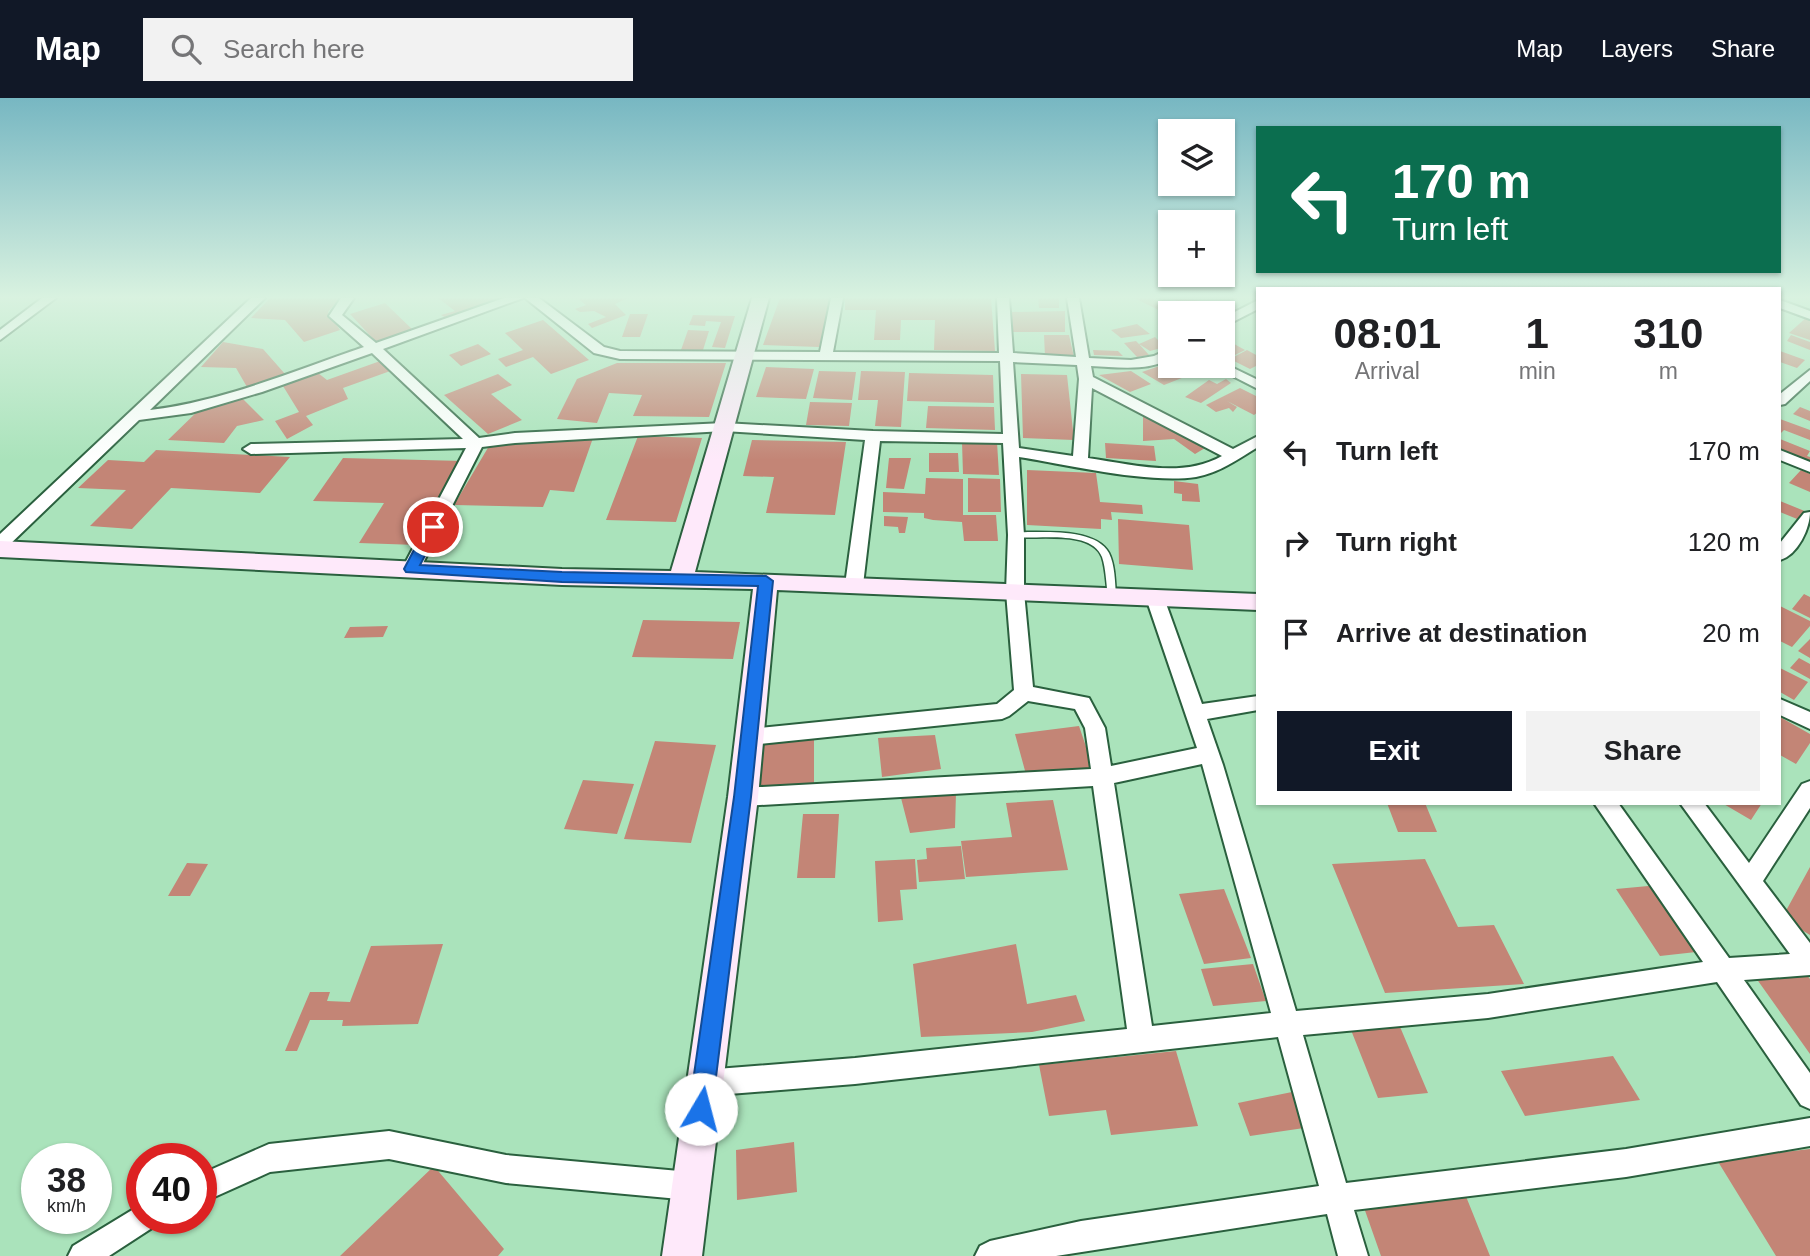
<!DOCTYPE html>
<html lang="en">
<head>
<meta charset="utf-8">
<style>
  body { margin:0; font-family:Arial,sans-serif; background:#f2f2f2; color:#202124; height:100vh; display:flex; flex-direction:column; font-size:26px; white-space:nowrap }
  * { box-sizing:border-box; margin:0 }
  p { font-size:23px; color:#757577 }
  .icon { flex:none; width:38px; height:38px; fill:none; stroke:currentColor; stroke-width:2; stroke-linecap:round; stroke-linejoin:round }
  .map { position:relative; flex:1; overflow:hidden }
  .details { position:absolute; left:1256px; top:189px; width:525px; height:518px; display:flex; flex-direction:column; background:#fff; border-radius:0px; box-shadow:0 2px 5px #0004 }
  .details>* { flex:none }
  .hud { position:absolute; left:1256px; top:28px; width:525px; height:147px; border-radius:0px; box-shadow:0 2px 5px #0004; background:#0b6e4f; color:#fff; overflow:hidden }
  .fabs { position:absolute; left:1158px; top:21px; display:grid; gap:14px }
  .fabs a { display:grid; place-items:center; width:77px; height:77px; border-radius:0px; background:#fff; box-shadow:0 2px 5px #0004; font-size:35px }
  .speed { position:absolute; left:21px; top:1045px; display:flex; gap:14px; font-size:35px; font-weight:700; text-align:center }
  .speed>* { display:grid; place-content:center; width:91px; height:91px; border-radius:50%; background:#fff; box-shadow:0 2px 5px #0004; line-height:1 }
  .speed small { font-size:18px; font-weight:400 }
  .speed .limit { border:10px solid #d22; background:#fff; color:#111 }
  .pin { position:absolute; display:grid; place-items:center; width:60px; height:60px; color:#fff; margin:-30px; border:4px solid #fff; border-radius:50%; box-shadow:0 2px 7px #0007 }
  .me { position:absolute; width:77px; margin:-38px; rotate:8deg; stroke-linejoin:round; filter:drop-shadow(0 0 5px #0008) }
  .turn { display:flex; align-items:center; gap:24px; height:147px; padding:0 21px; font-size:32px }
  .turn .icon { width:91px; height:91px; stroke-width:2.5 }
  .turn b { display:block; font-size:49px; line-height:60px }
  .eta { display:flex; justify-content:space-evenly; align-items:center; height:119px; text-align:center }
  .eta b { font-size:42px; font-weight:700; line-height:49px }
  .button { display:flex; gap:14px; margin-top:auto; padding:14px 21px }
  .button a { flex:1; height:80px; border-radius:0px; background:#111827; color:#fff; font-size:28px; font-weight:700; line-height:80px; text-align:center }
  .button a+a { background:#f2f2f2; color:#202124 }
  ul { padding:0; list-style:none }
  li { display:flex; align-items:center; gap:21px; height:91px; padding:0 21px }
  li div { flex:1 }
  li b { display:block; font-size:26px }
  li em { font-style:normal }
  header { display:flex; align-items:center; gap:42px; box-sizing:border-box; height:98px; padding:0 35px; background:#111827; color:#fff }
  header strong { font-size:33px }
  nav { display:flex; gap:38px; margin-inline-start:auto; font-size:24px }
  .search { width:490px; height:63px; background:#f2f2f2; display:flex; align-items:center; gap:18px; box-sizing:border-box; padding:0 24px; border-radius:0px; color:#757577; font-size:26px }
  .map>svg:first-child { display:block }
  .building { fill:#c38576 }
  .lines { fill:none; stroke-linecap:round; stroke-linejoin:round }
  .lane-casing { stroke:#2a603e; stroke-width:3 }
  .street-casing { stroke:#2a603e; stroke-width:4 }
  .secondary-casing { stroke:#2a603e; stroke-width:4 }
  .lane { fill:#fff; fill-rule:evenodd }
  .street { fill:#fff; fill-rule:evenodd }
  .secondary { fill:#fee9fa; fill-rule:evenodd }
  .route { fill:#1a73e8; stroke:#114b97; stroke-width:2 }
</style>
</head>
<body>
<header>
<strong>Map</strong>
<div class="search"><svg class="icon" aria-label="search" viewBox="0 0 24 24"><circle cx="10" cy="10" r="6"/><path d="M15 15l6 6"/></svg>Search here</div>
<nav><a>Map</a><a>Layers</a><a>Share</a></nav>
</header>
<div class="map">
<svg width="1810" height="1158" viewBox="0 0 1810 1158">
  <rect width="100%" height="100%" fill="#aae3bb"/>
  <path class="building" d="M270 200H340L328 214 340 232 304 244 285 222 251 220Z
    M438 200H504V201L446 220 441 217 455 213Z
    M577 200H628L615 206 626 217 592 230 588 226 606 219 594 213 580 214 575 211 586 207Z
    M780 200H833L819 249 763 247Z
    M845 200H991L995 253 934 252 935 222H901L900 242H874L876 212H845Z
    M1038 200H1059V210H1039Z
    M1134 200H1152L1184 215H1171V218Z
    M1170 200 1196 202 1225 215H1202Z
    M385 205 414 233 377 245 350 216Z
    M1065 213V234H1013L1011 214Z
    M630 216H648L640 239H622Z
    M693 217 735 218 725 250 712 249 721 224 706 223 705 228 689 227Z
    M1807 219 1810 220V242L1789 235Z
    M543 222 589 262 551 276 533 259 506 269 498 261 523 252 505 235Z
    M1137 226 1150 236 1121 240 1111 232Z
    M688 232 709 233 703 252H681Z
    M1044 237H1069L1074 259 1045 258Z
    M1791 237 1810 244V252L1787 243Z
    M1155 239 1165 249 1150 253 1139 246 1149 257 1137 259 1124 245 1136 243 1139 246Z
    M1227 242 1245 252 1229 260 1223 257V244Z
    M223 244 263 251 285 276 247 289 236 270 201 269Z
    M478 246 491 256 461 268 449 257Z
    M1093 252 1118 253 1123 258 1094 257Z
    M1247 252 1258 258V267L1250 271 1230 261Z
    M1780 253 1805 262 1797 270 1780 264Z
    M383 262 393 272 343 290 348 301 306 318 313 327 287 341 275 323 299 314 283 288 318 275 327 282Z
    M1171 264V268H1193L1184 271 1192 276 1164 287 1142 274Z
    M617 265H726L709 319 633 318 642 297 609 295 597 325 557 321 577 281Z
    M766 269 814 271 806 301 756 299Z
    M819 273 856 274 852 302 813 300Z
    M861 273 905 274 901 329 875 328 878 302H858Z
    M1131 273 1151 286 1130 294 1099 277Z
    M909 275 993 277 994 305 907 303Z
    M498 276 512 287 491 296 522 322 488 336 444 297Z
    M1021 276 1067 277 1074 342 1023 340Z
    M1226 281 1231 285 1201 305 1185 299 1209 282 1217 286Z
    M1240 290 1258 299V314L1254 317 1227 303 1237 309 1233 314 1229 310 1216 314 1206 307Z
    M241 299 264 322 237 328 224 345 168 342 203 308Z
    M810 304 852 305 849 328 806 327Z
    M928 308 994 309 995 332 926 330Z
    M1800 309 1810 313V323L1793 316Z
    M1143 311 1210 347 1195 356 1174 341 1143 343Z
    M1780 321 1810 332V342L1784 332 1780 336Z
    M638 338 702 340 676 424 606 422Z
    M593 340 574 394 550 392 543 409 454 407 489 348 519 341Z
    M1780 341 1810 353 1807 358 1810 359V366L1780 355Z
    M752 342 846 344 835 417 766 415 774 379 743 378Z
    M962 344H997L999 377 963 376Z
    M1105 345 1154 348 1156 363 1106 360Z
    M156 352 290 359 260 395 171 390 132 431 90 428 126 392 78 390 108 362 144 364Z
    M929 355H958L959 374H929Z
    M343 360 464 363 417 447 359 445 384 405 313 403Z
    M889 360H911L904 391 886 390Z
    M1027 372 1096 375 1100 404 1142 407 1143 416 1111 414 1112 422 1101 421V431L1027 427Z
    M1801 372 1810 376V394L1789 385Z
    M926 380 963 381V417H996L998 443H964L962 424 933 422 924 420V415L883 414V394L925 396Z
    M968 380 1000 381 1001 414H968Z
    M1174 383 1198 386 1200 404 1182 403V396L1174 395Z
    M1780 403 1807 414 1802 423 1780 414Z
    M884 418 908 419 905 435H899L898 429 884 428Z
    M1118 421 1189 427 1193 472 1119 466Z
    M1804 496 1810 499V520L1792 511Z
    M1780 508 1810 523V528L1792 549 1780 543Z
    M643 522 740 524 733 561 632 559Z
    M388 528 383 539 344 540 350 529Z
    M1810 541V560L1798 553Z
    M1799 560 1810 566V581L1790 570Z
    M1780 570 1808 584 1794 602 1780 594Z
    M1780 619 1810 636V645L1796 666 1780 657Z
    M1079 628 1094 672 1027 680 1015 636Z
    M814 637V688L760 691 762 640Z
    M935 637 941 671 882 679 878 640Z
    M655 643 716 647 691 745 624 741Z
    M583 682 634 686 617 736 564 731Z
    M956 695 955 730 910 735 901 700Z
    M1053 702 1068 772 966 779 961 743 1012 739 1006 705Z
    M1387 705H1425L1437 734H1398Z
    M1722 705H1762L1751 722Z
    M803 716H839L835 780H797Z
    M961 748 965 781 919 784 917 762 927 761 926 750Z
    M915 761 917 791 900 792 903 822 878 824 875 763Z
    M1425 761 1458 829 1494 827 1524 886 1385 895 1332 766Z
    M187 765 208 766 190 798H168Z
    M1810 769V837L1782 820Z
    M1659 787 1705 853 1660 858 1616 791Z
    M1224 791 1251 860 1204 866 1179 796Z
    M443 846 418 926 342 928 343 922H310L297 953H285L310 894H330L327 903 350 904 371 848Z
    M1016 846 1027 906 1076 897 1085 923 1032 934 921 939 913 866Z
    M1253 866 1266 903 1213 908 1201 871Z
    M1806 876 1810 881V956L1756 880Z
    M1395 917 1428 995 1378 1000 1347 922Z
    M1176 953 1198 1028 1111 1037 1106 1012 1049 1018 1039 967Z
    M1613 958 1640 1002 1525 1018 1501 973Z
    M1292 994 1304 1030 1250 1038 1238 1005Z
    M794 1044 797 1094 737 1102 736 1052Z
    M1810 1051V1158H1776L1717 1062Z
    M434 1068 504 1151 498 1158H340Z
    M1465 1096 1490 1158H1381L1362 1104Z"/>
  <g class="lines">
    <defs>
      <path id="lane" d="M1016 434C1041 435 1095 429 1109 455 1115 467 1115 484 1116 498L1115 500 1112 501 1108 498C1106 485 1106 471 1102 459 1091 431 1036 442 1013 439L1012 437Z"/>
      <path id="street" d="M42 200H56L0 242V232Z
        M251 200H265L150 312C224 303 294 273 364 249L329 218 341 200H354L342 217 376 245 504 200H523L383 251 479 340 515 335 724 325 873 333 1003 336 1000 263 620 261 594 255 525 200H539L604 249 620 253 820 254 831 200H843L833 254 999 255 997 200H1009L1013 255 1076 259 1067 200H1079L1089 260 1131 262 1154 258 1171 250V260C1148 274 1117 269 1091 268L1093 279 1233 351 1258 338V349C1238 361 1219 375 1196 379 1148 386 1069 367 1019 359L1024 437V494L1033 589 1089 600 1105 630 1111 668 1197 650 1146 500 1155 494 1164 500 1202 606 1258 598V612L1207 621 1223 667 1296 913 1488 896 1703 864 1594 705H1618L1729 860 1790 856 1680 705H1704L1749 765 1802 686 1810 683V710L1763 783 1810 845V877L1744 882 1810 975V1011L1801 1007 1717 884 1488 920 1303 937 1346 1085 1626 1051 1810 1020V1048L1626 1079 1354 1112 1368 1158H1338L1327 1116 1056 1158H975L980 1148 990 1143 1081 1123 1319 1088 1278 939 855 986 704 998 695 994 691 985 695 976 704 972 855 960 1127 931 1093 688 743 708 735 705 732 699 735 693 743 690 1091 671 1085 630 1075 611 1028 603 1009 618 1002 621 750 647 743 645 740 639 743 633 750 631 997 606 1014 592 1006 494 1008 437 1003 345 880 343 863 487 854 493 845 487 865 342 724 333 515 345 482 349 420 471 411 477 402 471 466 350 251 356 243 351 251 346 463 341 372 255 262 294 191 315 139 322 6 450 0 452V436ZM1013 264 1077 267 1079 281 1073 358 1019 350ZM1092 290 1222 358C1181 381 1131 366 1088 360ZM1202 666 1271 915 1152 928 1114 685Z
        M1258 202V211L1223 229V220Z
        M1780 202 1810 213V221L1780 210Z
        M1223 265 1258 282V291L1213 268H1223Z
        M1810 272V283L1785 306 1780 307V296Z
        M1780 352 1810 364V374L1780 362Z
        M1810 414C1810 430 1798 457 1780 462V445L1804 415Z
        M1780 601 1810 614V631L1780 617Z
        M389 1033 506 1057 690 1074 700 1078 704 1088 700 1098 690 1102 506 1085 389 1061 270 1074 201 1105V1076L269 1046Z
        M142 1106V1120H156L152 1130 109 1158H68L73 1148Z"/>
      <path id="secondary" d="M752 200H769L695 474 1258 496V512L777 492 758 699 702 1158H662L728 699 753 491 562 487 0 459V443L562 471 671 473Z"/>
    </defs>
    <use href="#lane" class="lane-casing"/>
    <use href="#street" class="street-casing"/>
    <use href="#secondary" class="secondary-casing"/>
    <use href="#lane" class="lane"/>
    <use href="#street" class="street"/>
    <use href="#secondary" class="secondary"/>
  </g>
  <linearGradient id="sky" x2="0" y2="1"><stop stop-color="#77b7c2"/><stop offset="0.55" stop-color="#d9f2e0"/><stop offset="1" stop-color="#d9f2e0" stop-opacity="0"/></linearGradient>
  <rect width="1810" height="362" fill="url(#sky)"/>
  <path class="route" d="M433 425 440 429 420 467 562 474 766 478 773 483 751 699 712 1011 708 1019 701 1022 693 1019 689 1011 734 699 758 488 562 484 406 474 404 471 426 429Z"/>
</svg>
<div class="fabs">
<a><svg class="icon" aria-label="layers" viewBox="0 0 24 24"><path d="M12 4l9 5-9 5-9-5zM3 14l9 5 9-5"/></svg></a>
<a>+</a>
<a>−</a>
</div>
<div class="speed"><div>38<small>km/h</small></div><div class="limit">40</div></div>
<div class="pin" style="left:433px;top:429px;background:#d93025"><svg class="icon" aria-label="arrive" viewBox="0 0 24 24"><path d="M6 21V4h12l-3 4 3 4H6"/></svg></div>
<svg class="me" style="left:701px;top:1011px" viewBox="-20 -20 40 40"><circle r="19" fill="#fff"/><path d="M0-13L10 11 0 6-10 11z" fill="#1a73e8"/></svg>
<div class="hud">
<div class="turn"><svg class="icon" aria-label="left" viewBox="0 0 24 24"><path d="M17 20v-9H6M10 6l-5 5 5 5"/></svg><div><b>170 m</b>Turn left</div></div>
</div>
<section class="details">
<div class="eta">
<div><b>08:01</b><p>Arrival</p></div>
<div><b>1</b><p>min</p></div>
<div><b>310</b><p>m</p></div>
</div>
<ul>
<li><svg class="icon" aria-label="left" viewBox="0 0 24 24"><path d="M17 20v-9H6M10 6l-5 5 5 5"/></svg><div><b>Turn left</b></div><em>170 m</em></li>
<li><svg class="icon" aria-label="right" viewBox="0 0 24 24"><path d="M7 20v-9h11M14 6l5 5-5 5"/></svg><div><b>Turn right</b></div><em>120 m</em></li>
<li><svg class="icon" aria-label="arrive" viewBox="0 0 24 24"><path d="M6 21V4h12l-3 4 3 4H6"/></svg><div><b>Arrive at destination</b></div><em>20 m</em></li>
</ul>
<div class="button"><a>Exit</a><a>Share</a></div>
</section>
</div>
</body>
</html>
